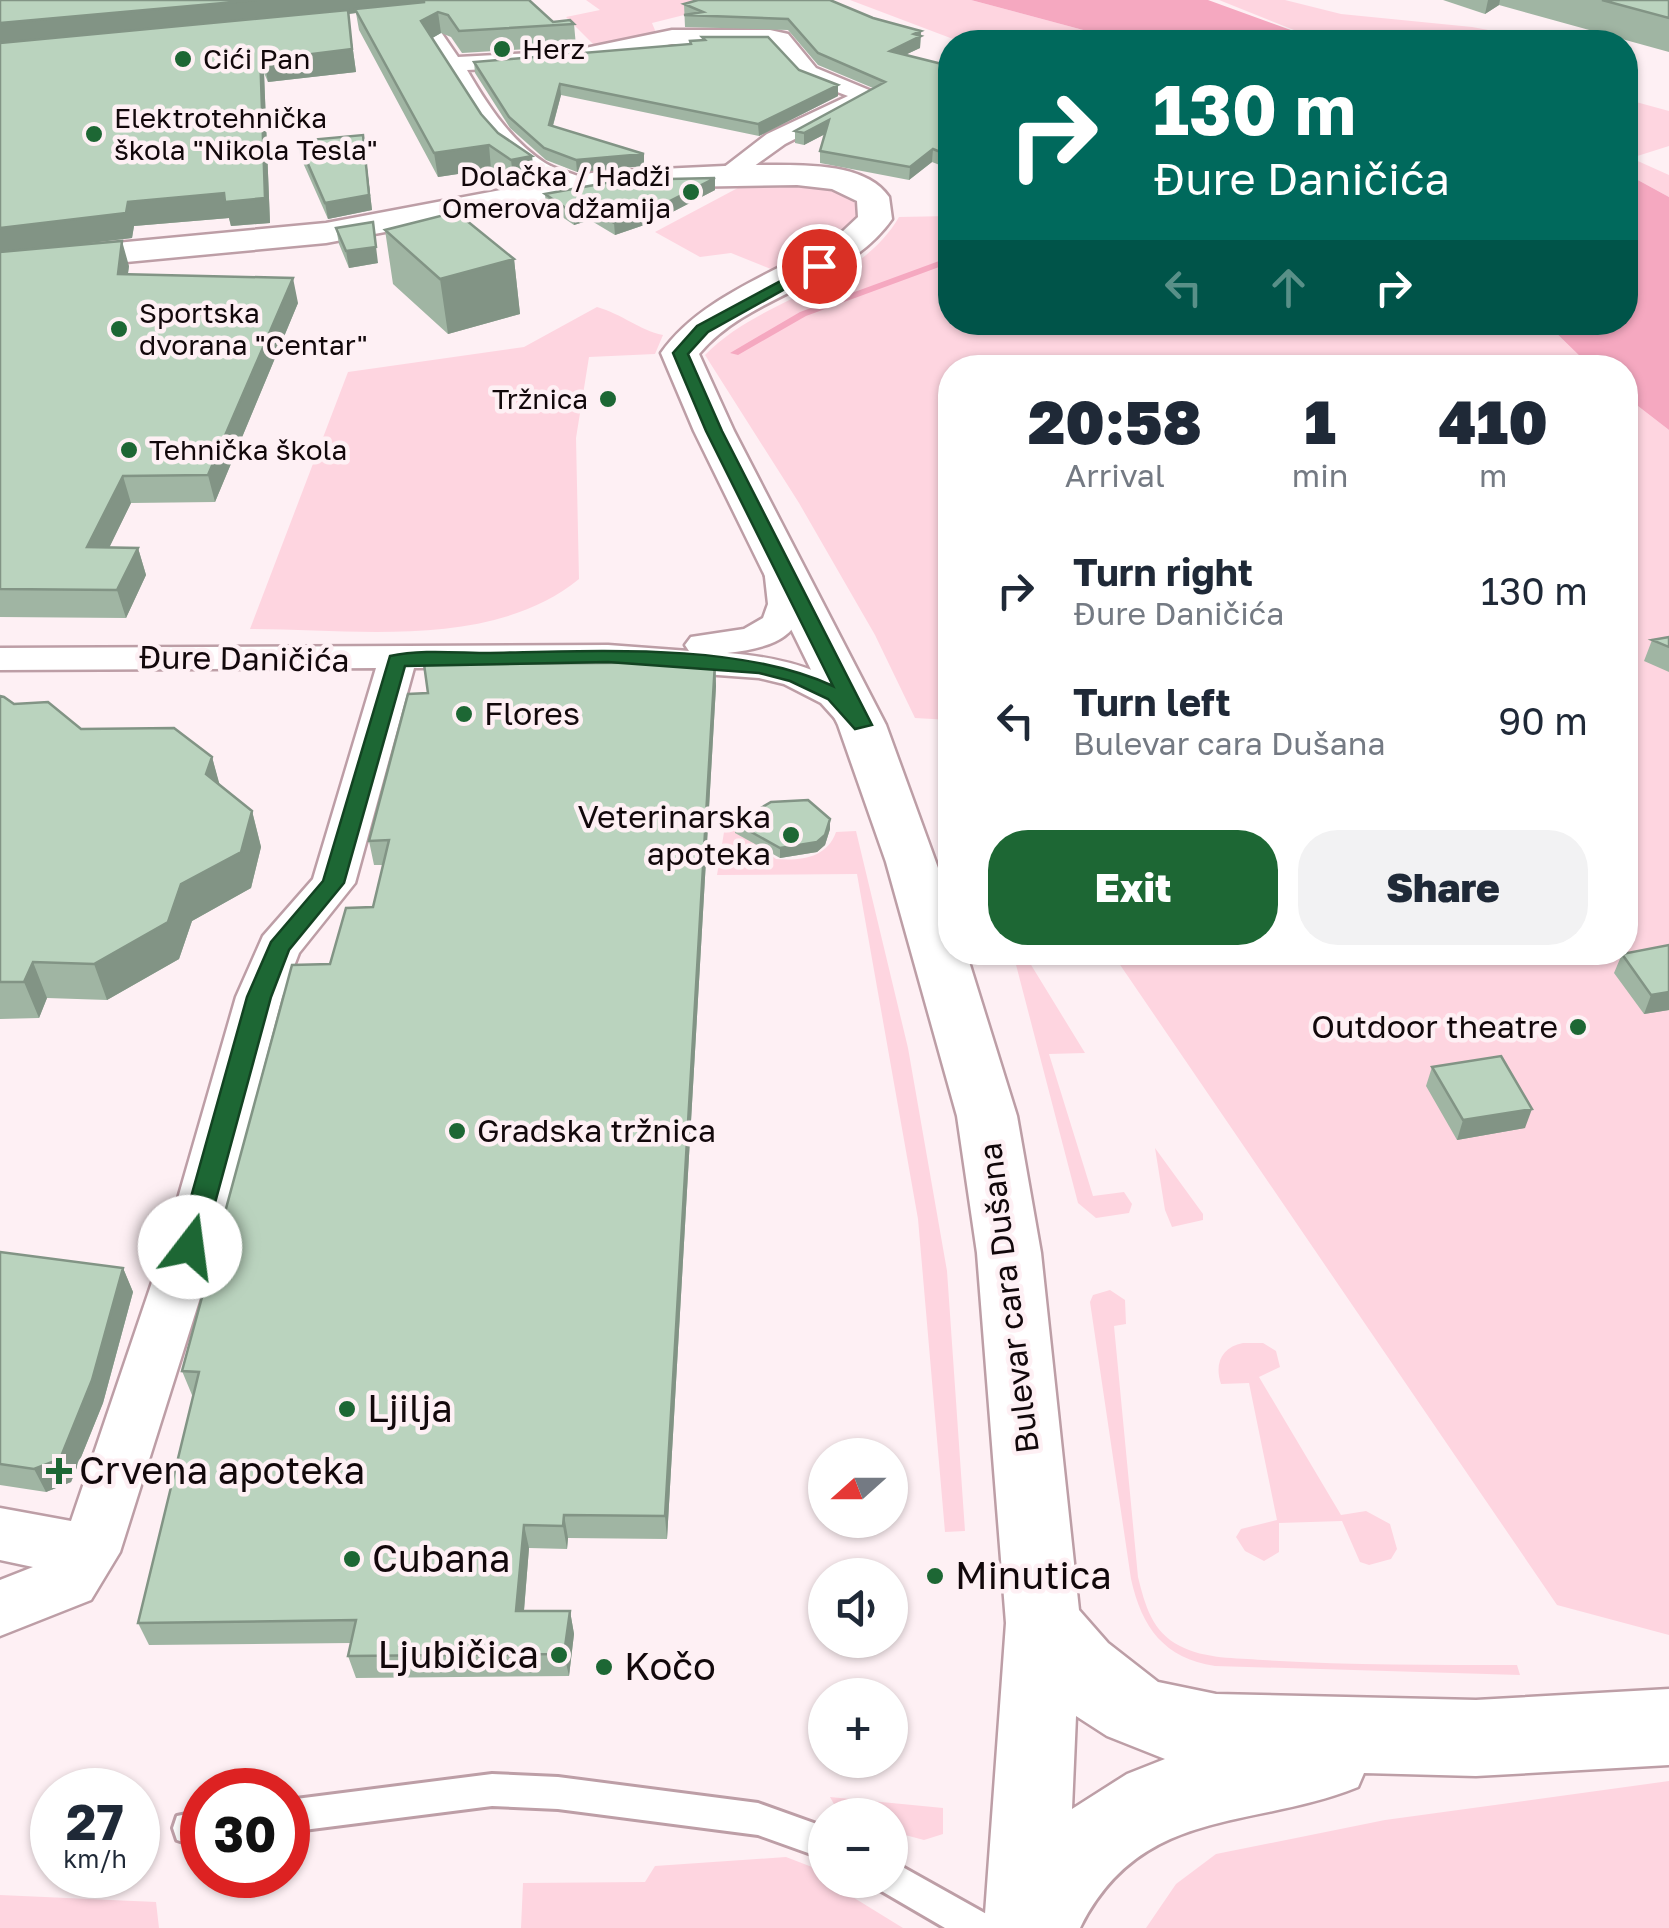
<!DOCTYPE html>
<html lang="en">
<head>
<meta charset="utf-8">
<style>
  body { margin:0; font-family:"Golos Text",sans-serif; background:#f2f2f3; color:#1f2937; height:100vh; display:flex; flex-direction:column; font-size:38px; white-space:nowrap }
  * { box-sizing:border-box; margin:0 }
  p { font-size:32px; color:#747a83 }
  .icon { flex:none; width:55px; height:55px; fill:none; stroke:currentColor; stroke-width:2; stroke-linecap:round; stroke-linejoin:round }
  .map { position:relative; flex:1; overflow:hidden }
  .details { position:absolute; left:938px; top:355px; width:700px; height:610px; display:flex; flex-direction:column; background:#fff; border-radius:40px; box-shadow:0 2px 8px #0004 }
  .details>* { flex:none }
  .top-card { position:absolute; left:938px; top:30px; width:700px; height:305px; border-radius:40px; box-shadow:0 2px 8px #0004; background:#00695c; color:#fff; overflow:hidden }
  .needle { width:65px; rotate:249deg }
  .tools { position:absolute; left:808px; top:1438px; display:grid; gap:20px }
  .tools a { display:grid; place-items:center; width:100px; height:100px; border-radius:50%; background:#fff; box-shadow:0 2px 8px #0004; font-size:50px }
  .speed { position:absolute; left:30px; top:1768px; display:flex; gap:20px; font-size:50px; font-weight:700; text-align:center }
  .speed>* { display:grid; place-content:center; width:130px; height:130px; border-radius:50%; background:#fff; box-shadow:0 2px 8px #0004; line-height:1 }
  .speed small { font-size:25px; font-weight:400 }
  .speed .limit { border:15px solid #d22; background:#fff; color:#111 }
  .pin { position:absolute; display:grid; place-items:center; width:85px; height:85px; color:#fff; margin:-42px; border:5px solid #fff; border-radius:50%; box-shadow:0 2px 10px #0007 }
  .me { position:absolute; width:110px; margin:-55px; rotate:15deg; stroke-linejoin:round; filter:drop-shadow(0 0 8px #0008) }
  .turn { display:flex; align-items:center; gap:35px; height:210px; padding:0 50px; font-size:45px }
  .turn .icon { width:130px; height:130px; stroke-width:2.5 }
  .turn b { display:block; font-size:70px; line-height:85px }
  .lanes { display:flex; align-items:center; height:95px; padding:0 50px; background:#0003; justify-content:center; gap:50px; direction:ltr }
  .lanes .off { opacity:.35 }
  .eta { display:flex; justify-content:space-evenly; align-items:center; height:170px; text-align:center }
  .eta b { font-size:60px; font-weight:800; line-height:70px }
  .button { display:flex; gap:20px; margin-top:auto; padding:20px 50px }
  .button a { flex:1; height:115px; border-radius:40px; background:#1d6734; color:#fff; font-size:40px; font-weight:800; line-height:115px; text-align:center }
  .button a+a { background:#f2f2f3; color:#1f2937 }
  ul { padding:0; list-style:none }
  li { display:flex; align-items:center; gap:30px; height:130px; padding:0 50px }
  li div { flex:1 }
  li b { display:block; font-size:38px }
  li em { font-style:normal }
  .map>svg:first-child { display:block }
  .green { fill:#fed5e0 }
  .water { fill:#f5a8c0 }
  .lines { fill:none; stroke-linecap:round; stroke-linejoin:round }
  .stream { fill:#f5a8c0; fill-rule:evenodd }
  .lane-casing { stroke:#bd9ea6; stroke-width:6 }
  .street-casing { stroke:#bd9ea6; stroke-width:5 }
  .secondary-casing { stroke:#bd9ea6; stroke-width:5 }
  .lane { fill:#fff; fill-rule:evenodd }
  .street { fill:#fff; fill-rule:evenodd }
  .secondary { fill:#fff; fill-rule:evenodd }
  .wall { fill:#a0b5a3 }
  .shaded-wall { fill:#829485 }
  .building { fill:#bad3be; stroke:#829485; stroke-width:2.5 }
  .route { fill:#1d6734; stroke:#134322; stroke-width:2.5 }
  .poi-dot { fill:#1d6734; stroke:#fef0f4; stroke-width:4 }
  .labels { text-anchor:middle; stroke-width:9; stroke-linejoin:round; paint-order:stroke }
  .far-poi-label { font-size:28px; fill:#12080b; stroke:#fef0f4; text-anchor:start }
  .street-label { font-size:32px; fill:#12080b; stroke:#fef0f4 }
  .poi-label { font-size:32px; fill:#12080b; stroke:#fef0f4; text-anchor:start }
  .near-poi-label { font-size:38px; fill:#12080b; stroke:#fef0f4; text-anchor:start }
</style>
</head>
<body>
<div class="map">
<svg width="1669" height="1928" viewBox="0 0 1669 1928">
  <rect width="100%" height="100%" fill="#fef0f4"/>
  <path class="green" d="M586 0H744L652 23 657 35 598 49 566 17 600 10Z
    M850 0H971L1128 42H961Z
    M1219 0H1285L1341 14 1472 27 1553 42H1324Z
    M1625 99 1669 111V146L1631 158 1669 175V197L1625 173Z
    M749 182 841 190 857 205V219L846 231 781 273 731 253 700 257 655 232Z
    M950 216V322L1546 323 1591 367 950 368V720L915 718 875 635 799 503 705 355C761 297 858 288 899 217Z
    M597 307C622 314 639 330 663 335L655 354 589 357 576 438 579 579C492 650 355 629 250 629L348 372 524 347Z
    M1625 396 1669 430V1635L1557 1605 1112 953 1625 952Z
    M726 820H753L750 839 776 859C801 861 827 858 836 832L856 831 908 1048 947 1271 965 1531 945 1532 918 1219 857 874 717 875Z
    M1025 955 1085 1053 1049 1054 1093 1196 1124 1192 1132 1204 1129 1213 1096 1218 1078 1203 1014 957Z
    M1155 1148 1203 1214V1220L1172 1227 1165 1210Z
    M1110 1290 1125 1300 1126 1324 1114 1326 1138 1577C1145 1605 1152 1632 1180 1646 1205 1659 1236 1658 1263 1660 1347 1665 1432 1665 1517 1665L1520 1675 1215 1666C1164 1658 1142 1628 1131 1579L1090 1302 1093 1295Z
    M1243 1343H1263L1276 1351 1280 1367 1259 1377 1341 1515 1366 1511 1390 1524 1397 1549 1391 1559 1369 1565 1360 1562 1342 1521 1279 1523V1552L1264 1561 1245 1551 1236 1537 1241 1529 1277 1520 1249 1383 1221 1384C1214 1363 1222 1347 1243 1343Z
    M1669 1781V1928H1146L1176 1884 1216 1854 1385 1820Z
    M830 1797 943 1808V1834L924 1840 890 1831V1815H840Z
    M786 1857 812 1867 825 1880 903 1928H521L523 1883 645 1882 655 1866Z
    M0 1895 156 1902 159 1928H0Z"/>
  <path class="water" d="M971 0H1208L1324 42H1128Z
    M1625 173 1669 197V430L1625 396V368L1591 367 1546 323 1625 322Z"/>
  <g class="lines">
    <path class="stream" d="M950 257V263L806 316 738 355 730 353 800 312Z"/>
    <defs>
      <path id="lane" d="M492 1774 558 1777 758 1803 825 1827V1859L758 1835 558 1809 492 1806 288 1832V1800Z
        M202 1811V1843L189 1844 177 1840 173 1828 177 1816Z
        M890 1860 990 1916 995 1928H945L878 1889 875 1880H890Z"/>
      <path id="street" d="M396 0H419L458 57 571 51 672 30H770L788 34 816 68 881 95 785 144 732 182 719 174 723 168 767 134 848 96 800 78 770 44H672L571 65 467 70C488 106 510 140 545 163 559 172 578 172 588 184L575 192C481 168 448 73 396 0Z
        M781 548 793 552C800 561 800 571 802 582 808 637 775 647 727 653 789 658 845 672 882 725L876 733H848L821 703 784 684 759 678 608 667 414 668 355 883 299 953 282 997 216 1247 120 1552 91 1600 0 1636V1580L33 1567 0 1560V1508L71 1521 164 1247 236 997 263 936 313 879 376 668 0 670V648L608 645 689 651 685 645 691 637 744 629 763 618 768 604 763 559 769 552Z"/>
      <path id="secondary" d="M746 165C787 166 863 158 889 197L892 219C846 285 750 293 699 354L734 431 886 725 950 901V952H966L1017 1116 1041 1253 1079 1610 1108 1643 1158 1682 1216 1694 1476 1700 1669 1689V1765L1476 1776 1364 1773 1358 1787C1252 1830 1141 1805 1080 1928H984L1006 1623 977 1253 957 1116 886 862 838 725 694 431 661 353C702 294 784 271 842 232L858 217 857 201 832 189 797 185 622 188 326 243 0 274V254L326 223 597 172ZM1076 1716 1107 1736 1165 1759 1127 1774 1072 1809Z"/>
    </defs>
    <use href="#lane" class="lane-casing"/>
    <use href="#street" class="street-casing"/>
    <use href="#secondary" class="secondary-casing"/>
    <use href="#lane" class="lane"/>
    <use href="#street" class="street"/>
    <use href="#secondary" class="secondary"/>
  </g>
  <path class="wall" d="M0 0H529L553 22 574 24 576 46 462 53 451 37 441 33 432 38 481 114 498 133 532 156 534 180 514 184 491 169 438 177 359 30 356 13 348 14 356 72 268 82 264 73 270 223 231 226 229 218 134 226 132 238 55 247 129 266 128 274 298 303 215 502 131 503 109 547 138 548 146 575 126 618 0 617Z
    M1443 0H1669V52L1499 5 1485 14Z
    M684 4 873 18 921 31 920 48 905 55 950 66V169L932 162 909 180 820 163V151L825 134 804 145 795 143V131L873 88 818 65 788 30 685 27Z
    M702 37 799 70 838 96 759 136 561 95 553 126 644 166 577 172 546 160 510 128 475 73 474 62 690 44V41L703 40Z
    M298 141 365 150 372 210 328 219 300 156Z
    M715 178V190L653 222 615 235 590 220 574 225 546 206 545 194Z
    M336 228 378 263 349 268 339 244Z
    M385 230 514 259 520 314 448 334 393 284Z
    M1669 637V672L1644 661 1652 640Z
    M715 662 716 686 667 1539 568 1538 567 1549 529 1548 524 1611H570L574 1634 569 1676 356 1678 348 1656 351 1643 149 1645 138 1623 193 1395H192L182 1371 330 964 373 907 383 865H374L369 841 428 693 480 664Z
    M0 696 14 704 81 729 212 757 219 784 252 811 261 847 251 888 192 921 179 959 107 1000 47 998 39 1018 0 1019Z
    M735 823 830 829 825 845 817 852 780 858 735 833Z
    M1669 945V1010L1644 1014 1614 973 1622 954Z
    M1432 1067 1525 1128 1457 1140 1426 1086Z
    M0 1252 123 1268 133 1292 103 1403 71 1482 46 1492 0 1485Z"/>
  <path class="shaded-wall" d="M257 0H427L428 6 355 9 356 13 348 14 356 72 268 82 264 60 352 49 0 45V23Z
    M1488 0H1500L1499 5 1485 14Z
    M438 12 441 33 424 43 421 21Z
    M921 31 920 48 890 62V51Z
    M260 51 264 73 270 223 231 226 229 218 134 226 132 238 0 254V228L128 202Z
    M560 84 561 95 550 136 549 125Z
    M838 85V96L759 136 758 124Z
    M829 120V132L804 145V133Z
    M363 135 372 210 328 219 325 203Z
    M489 145 491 169 438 177 434 153Z
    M933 149 932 162 909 180 910 167Z
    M644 154V166L577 172 576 160Z
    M532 156 534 180 514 184 511 160Z
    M715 178V190L653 222 615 235 614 223Z
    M589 208 590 220 574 225 573 213Z
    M373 222 378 263 349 268 346 251Z
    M122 241 129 266 124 299 118 274Z
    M514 259 520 314 448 334 440 279Z
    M293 278 298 303 215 502 208 475Z
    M123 476 131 503 96 575 87 547Z
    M138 548 146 575 126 618 117 590Z
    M715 662 716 686 667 1539 665 1516Z
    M212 757 222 793 206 774Z
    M252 811 261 847 251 888 192 921 179 959 107 1000 94 964 181 884Z
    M830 819V829L825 845 817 852 780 858V848Z
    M33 962 47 998 39 1018 24 982Z
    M1669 992V1010L1644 1014 1651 995Z
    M1532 1109 1525 1128 1457 1140 1463 1120Z
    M123 1268 133 1292 103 1403 71 1482 46 1492 34 1469Z
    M564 1515 568 1538 567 1549 563 1526Z
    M524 1525 529 1548 522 1634 516 1611Z
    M570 1611 574 1634 569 1676 564 1654Z"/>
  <path class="building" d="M0 0H257L0 23Z
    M424 0H529L553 22 570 20 574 24 459 31 448 15 438 12 421 21 481 114 498 133 532 156 511 160 489 145 434 153 355 9 424 2Z
    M698 0H830L873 18 921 31 914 34 921 36 890 51 950 66V156L933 149 910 167 820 151 829 120 804 133 795 131 885 82 818 53 788 19 684 15 703 12 684 4Z
    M1602 0H1669V18Z
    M348 10 352 49 264 60 260 51 265 198 225 202 224 193 128 202 126 213 0 228V43Z
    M702 37H768L799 70 838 85 758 124 560 84 549 125 644 154 576 160 544 148 509 117 474 62 691 44 690 41 705 40Z
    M363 135 369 195 325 203 298 141Z
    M715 178 652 210 614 223 589 208 573 213 545 194 622 180Z
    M456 212 514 259 440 279 385 230Z
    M373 222 376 247 346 251 336 228Z
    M122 241 118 274 293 278 208 475 123 476 87 547 138 548 117 590 0 589V252Z
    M1251 365H1297V368H1252Z
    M1669 637V647L1652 640Z
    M465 659 480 664 715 662 665 1516 564 1515 563 1526 524 1525 516 1611H570L564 1654 348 1656 356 1620 138 1623 199 1372 182 1371 292 965 330 964 346 908 373 907 389 840 369 841 408 694 428 693 424 664Z
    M0 696 4 697 14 704 48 702 81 729 174 728 212 757 206 774 252 811 241 852 181 884 168 922 94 964 33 962 24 982H0Z
    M808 800 830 819 825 835 817 842 780 848 735 823 771 802Z
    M1669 945V992L1651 995 1622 954Z
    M1501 1056 1532 1109 1463 1120 1432 1067Z
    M0 1252 123 1268 92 1380 60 1459 34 1469 0 1464Z"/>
  <path class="route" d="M814 263 826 266 708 332 688 354 722 431 872 725 855 729 828 699 790 681 759 673 608 662 405 666 344 883 289 950 271 997 203 1247 190 1258 181 1255 177 1247 247 997 271 942 323 881 390 656C422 649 458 653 490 653 594 651 738 642 833 686L706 431 673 353 697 326Z"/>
  <g class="poi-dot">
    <circle cx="502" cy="49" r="10"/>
    <circle cx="183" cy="59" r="10"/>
    <circle cx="94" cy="134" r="10"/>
    <circle cx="691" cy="192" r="10"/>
    <circle cx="119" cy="329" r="10"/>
    <circle cx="608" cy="399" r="10"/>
    <circle cx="129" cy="450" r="10"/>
    <circle cx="464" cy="714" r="10"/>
    <circle cx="791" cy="835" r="10"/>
    <circle cx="1578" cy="1027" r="10"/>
    <circle cx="457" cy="1131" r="10"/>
    <circle cx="347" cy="1409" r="10"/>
    <path d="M54 1456h10v10h10v10h-10v10h-10v-10h-10v-10h10z"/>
    <circle cx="352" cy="1559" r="10"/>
    <circle cx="935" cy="1576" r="10"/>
    <circle cx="559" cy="1655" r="10"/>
    <circle cx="604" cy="1667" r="10"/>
  </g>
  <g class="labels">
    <g class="far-poi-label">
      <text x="522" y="59">Herz</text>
      <text x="203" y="69">Cići Pan</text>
      <text x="114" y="128">Elektrotehnička<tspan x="114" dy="32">škola "Nikola Tesla"</tspan></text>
      <text x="671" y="186" text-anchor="end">Dolačka / Hadži<tspan x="671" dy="32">Omerova džamija</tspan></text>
      <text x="139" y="323">Sportska<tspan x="139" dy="32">dvorana "Centar"</tspan></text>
      <text x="588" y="409" text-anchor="end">Tržnica</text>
      <text x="149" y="460">Tehnička škola</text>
    </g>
    <g class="street-label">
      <text transform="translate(244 659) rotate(1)" y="11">Đure Daničića</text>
      <text transform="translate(1009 1298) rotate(-97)" y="11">Bulevar cara Dušana</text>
    </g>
    <g class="poi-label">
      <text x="484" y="725">Flores</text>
      <text x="771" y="828" text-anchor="end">Veterinarska<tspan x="771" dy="37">apoteka</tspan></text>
      <text x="1558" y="1038" text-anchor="end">Outdoor theatre</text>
      <text x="477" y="1142">Gradska tržnica</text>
    </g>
    <g class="near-poi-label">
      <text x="367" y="1422">Ljilja</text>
      <text x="79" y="1484">Crvena apoteka</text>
      <text x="372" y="1572">Cubana</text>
      <text x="955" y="1589">Minutica</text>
      <text x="539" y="1668" text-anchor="end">Ljubičica</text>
      <text x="624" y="1680">Kočo</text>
    </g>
  </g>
</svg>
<div class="tools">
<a><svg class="needle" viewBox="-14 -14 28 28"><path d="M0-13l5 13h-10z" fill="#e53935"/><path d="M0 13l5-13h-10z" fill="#747a83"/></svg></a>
<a><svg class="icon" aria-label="sound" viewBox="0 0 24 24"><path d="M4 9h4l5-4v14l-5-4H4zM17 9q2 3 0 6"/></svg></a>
<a>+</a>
<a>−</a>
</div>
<div class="speed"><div>27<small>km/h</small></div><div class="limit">30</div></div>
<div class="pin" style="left:819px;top:266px;background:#d93025"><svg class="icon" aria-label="arrive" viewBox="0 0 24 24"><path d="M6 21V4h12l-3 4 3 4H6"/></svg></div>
<svg class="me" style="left:190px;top:1247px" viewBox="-20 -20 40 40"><circle r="19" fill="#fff"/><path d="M0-13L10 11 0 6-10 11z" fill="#1d6734"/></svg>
<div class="top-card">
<div class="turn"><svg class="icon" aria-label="right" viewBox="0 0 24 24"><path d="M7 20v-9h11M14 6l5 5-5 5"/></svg><div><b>130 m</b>Đure Daničića</div></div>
<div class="lanes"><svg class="icon off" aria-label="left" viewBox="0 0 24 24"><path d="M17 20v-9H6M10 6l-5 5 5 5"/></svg><svg class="icon off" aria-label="ahead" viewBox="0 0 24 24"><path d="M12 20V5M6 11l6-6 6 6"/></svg><svg class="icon" aria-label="right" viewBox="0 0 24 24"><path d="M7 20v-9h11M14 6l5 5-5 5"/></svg></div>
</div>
<section class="details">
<div class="eta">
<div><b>20:58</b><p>Arrival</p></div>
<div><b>1</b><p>min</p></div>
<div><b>410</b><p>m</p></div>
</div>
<ul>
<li><svg class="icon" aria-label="right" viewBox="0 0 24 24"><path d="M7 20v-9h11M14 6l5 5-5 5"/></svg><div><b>Turn right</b><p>Đure Daničića</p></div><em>130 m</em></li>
<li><svg class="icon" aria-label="left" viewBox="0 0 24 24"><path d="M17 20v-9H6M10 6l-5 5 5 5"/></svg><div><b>Turn left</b><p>Bulevar cara Dušana</p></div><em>90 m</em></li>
</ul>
<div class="button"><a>Exit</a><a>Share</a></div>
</section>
</div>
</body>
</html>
